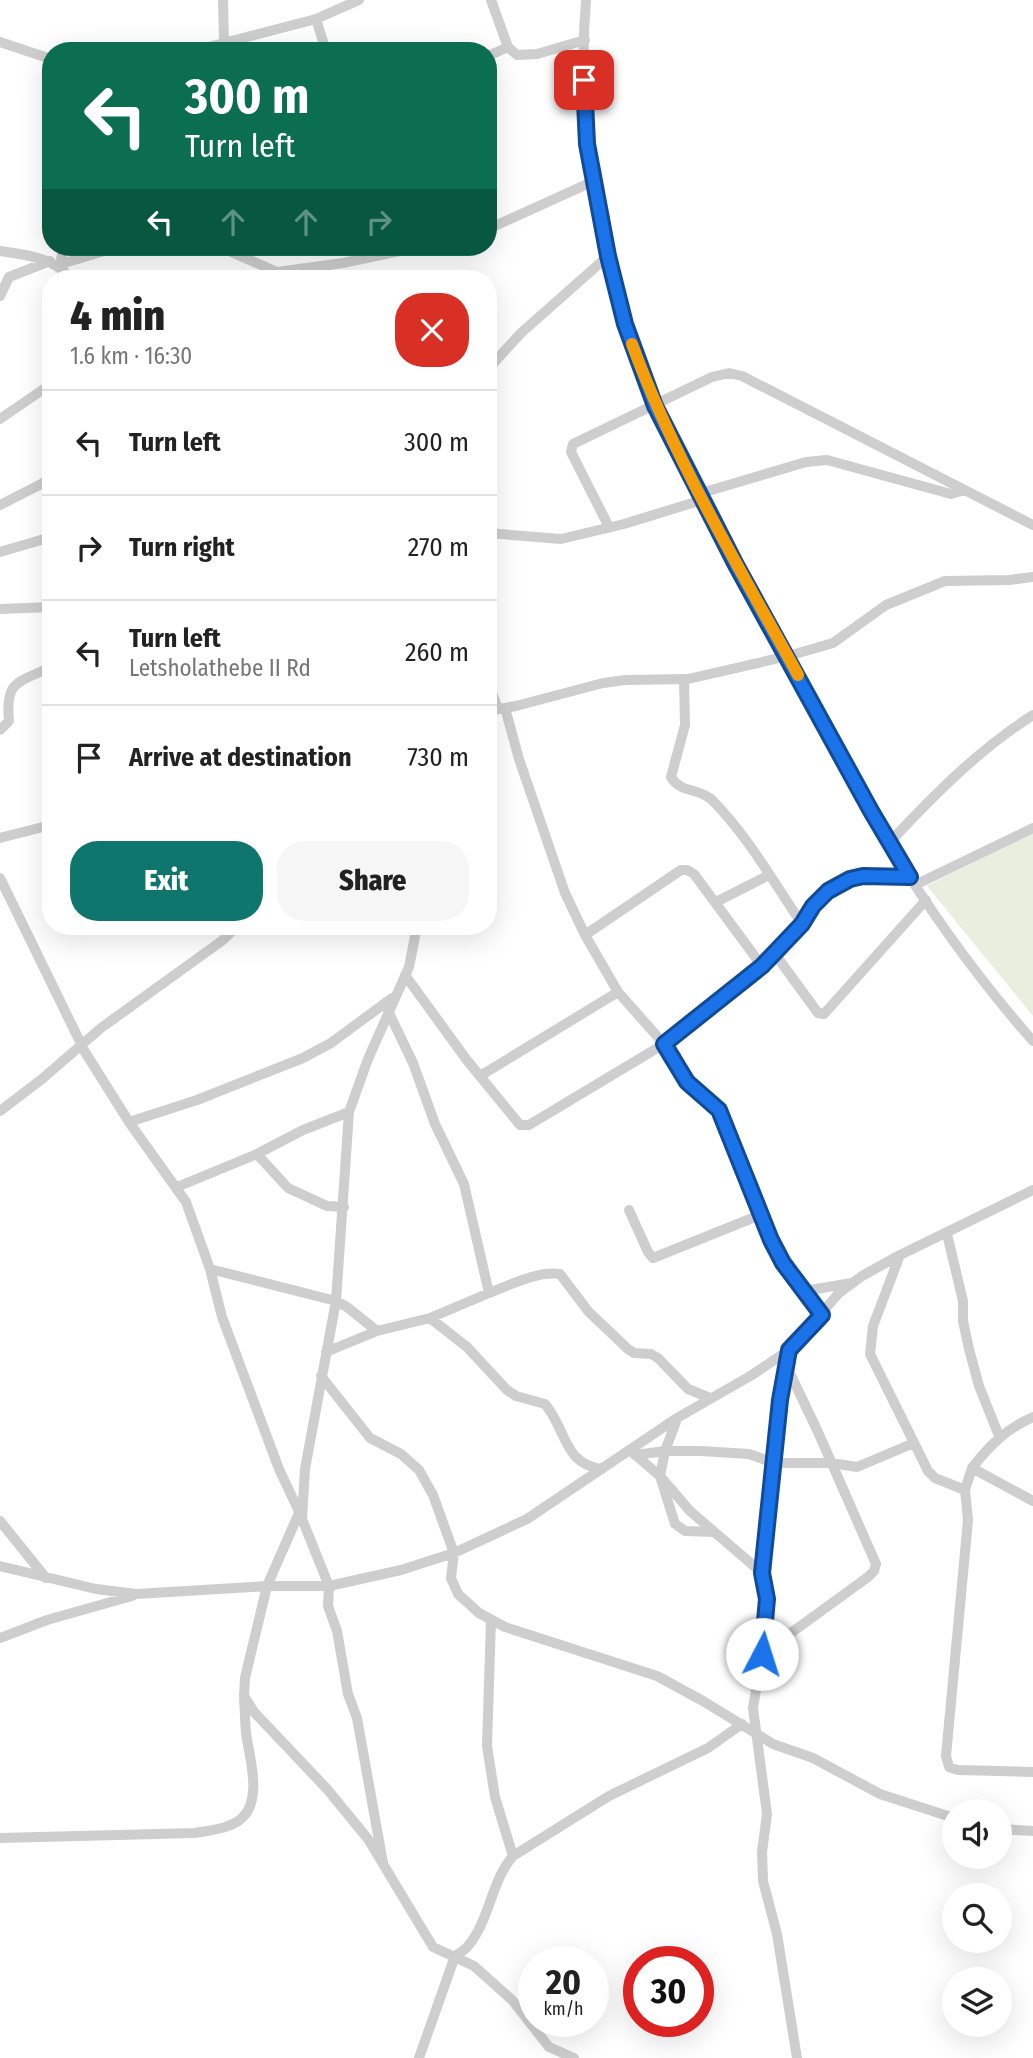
<!DOCTYPE html>
<html lang="en">
<head>
<meta charset="utf-8">
<style>
  body { margin:0; font-family:"Fira Sans Condensed",sans-serif; background:#f6f6f6; color:#222; height:100vh; display:flex; flex-direction:column; font-size:26px; white-space:nowrap }
  * { box-sizing:border-box; margin:0 }
  p { font-size:23px; color:#767676 }
  .icon { flex:none; width:38px; height:38px; fill:none; stroke:currentColor; stroke-width:2; stroke-linecap:round; stroke-linejoin:round }
  .map { position:relative; flex:1; overflow:hidden }
  .panel { position:absolute; left:42px; top:270px; width:455px; height:665px; display:flex; flex-direction:column; background:#fff; border-radius:28px; box-shadow:0 7px 28px #0002 }
  .panel>* { flex:none }
  .guide { position:absolute; left:42px; top:42px; width:455px; height:214px; border-radius:28px; box-shadow:0 7px 28px #0002; background:#0b6e4f; color:#fff; overflow:hidden }
  .fabs { position:absolute; left:942px; top:1799px; display:grid; gap:14px }
  .fabs a { display:grid; place-items:center; width:70px; height:70px; border-radius:50%; background:#fff; box-shadow:0 7px 28px #0002; font-size:35px }
  .speed { position:absolute; left:518px; top:1946px; display:flex; gap:14px; font-size:35px; font-weight:700; text-align:center }
  .speed>* { display:grid; place-content:center; width:91px; height:91px; border-radius:50%; background:#fff; box-shadow:0 7px 28px #0002; line-height:1 }
  .speed small { font-size:18px; font-weight:400 }
  .speed .limit { border:10px solid #d22; background:#fff; color:#111 }
  .pin { position:absolute; display:grid; place-items:center; width:60px; height:60px; color:#fff; margin:-30px; border-radius:14px; box-shadow:0 4px 10px #0006 }
  .me { position:absolute; width:77px; margin:-38px; rotate:5deg; stroke-linejoin:round; filter:drop-shadow(0 0 5px #0008) }
  .turn { display:flex; align-items:center; gap:24px; height:147px; padding:0 28px; font-size:32px }
  .turn .icon { width:91px; height:91px; stroke-width:2.5 }
  .turn b { display:block; font-size:49px; line-height:60px }
  .lanes { display:flex; align-items:center; height:66px; padding:0 28px; background:#0003; justify-content:center; gap:35px; direction:ltr }
  .lanes .off { opacity:.35 }
  .round { display:grid; place-items:center; flex:none; width:74px; height:74px; border-radius:28px; background:#f6f6f6 }
  .head { display:flex; align-items:center; justify-content:space-between; height:119px; padding:0 28px }
  h1 { font-size:42px; font-weight:800; line-height:52px }
  .action { display:flex; gap:14px; margin-top:auto; padding:14px 28px }
  .action a { flex:1; height:80px; border-radius:28px; background:#0f766e; color:#fff; font-size:28px; font-weight:800; line-height:80px; text-align:center }
  .action a+a { background:#f6f6f6; color:#222 }
  ul { padding:0; list-style:none }
  li { display:flex; align-items:center; gap:21px; height:105px; padding:0 28px; border-top:2px solid #e0e0e0 }
  li div { flex:1 }
  li b { display:block; font-size:26px }
  li em { font-style:normal }
  .map>svg:first-child { display:block }
  .green { fill:#e9eede }
  .lines { fill:none; stroke-linecap:round; stroke-linejoin:round }
  .minor { stroke:#cecece; stroke-width:10 }
  .route-casing { stroke:#114b97; stroke-width:18 }
  .route { stroke:#1a73e8; stroke-width:12 }
  .slow { stroke:#f59e0b; stroke-width:12 }
</style>
</head>
<body>
<div class="map">
<svg width="1033" height="2058" viewBox="0 0 1033 2058">
  <rect width="100%" height="100%" fill="#fff"/>
  <path class="green" d="M1033 832V1016L927 886Z"/>
  <g class="lines">
    <path class="minor" d="M223 0 224 43
      M491 0 508 47 517 55 537 54 585 40
      M586 0C575 130 604 289 656 409 698 504 754 594 804 685 832 738 858 793 889 844 931 913 980 981 1033 1041
      M316 19 326 51
      M0 42 51 59
      M193 51 316 19 359 0
      M488 56 508 47
      M488 229 594 181
      M220 247 277 272
      M0 251C28 255 51 257 71 278
      M61 264 117 247
      M60 267 63 247
      M258 278 270 273 343 263 419 247
      M0 296 9 277 50 261
      M488 369 521 333 608 256
      M0 419 51 384
      M698 494 806 462 827 460 951 494 964 490
      M0 505 51 479
      M609 527 571 452 573 444 712 377 729 373 742 376 1033 525
      M488 533 561 539 624 524 702 500
      M0 552 51 537
      M0 609 51 607
      M684 680 685 725 671 777C680 793 700 788 712 800 748 836 774 883 802 924
      M488 682 498 709
      M488 711 516 706 603 683 625 680 688 679 788 656 833 643 886 605 945 581 1009 580 1033 577
      M0 730 9 721C5 680 18 683 51 667
      M0 838 51 825
      M889 843C933 796 978 750 1033 715
      M0 878 85 1052 129 1122 186 1202 210 1269 222 1317 279 1469 302 1518
      M915 885 1033 828
      M716 902 769 875
      M585 935 681 870H687L694 874 762 966
      M775 954 818 1013 824 1014 926 900
      M405 975 466 1059 520 1125H529L664 1044 618 992 585 935 565 893 519 759 505 708
      M480 1076 618 992
      M0 1111 42 1079 101 1028 223 940 237 926
      M129 1122 197 1100 303 1058 331 1043 392 998
      M257 1154 288 1188 327 1206 344 1207
      M177 1187 257 1154 303 1130 349 1112
      M629 1210 648 1252 653 1258 760 1215
      M947 1234 963 1301V1321L969 1349 979 1386 999 1436
      M900 1255 873 1326 870 1354 928 1471 935 1478 965 1490 972 1468 1033 1501
      M210 1269 336 1301 347 1307 377 1331 430 1318 489 1293 464 1184 435 1124 413 1063 388 1011
      M804 1291 852 1283
      M489 1293C510 1285 537 1271 560 1274L588 1311 628 1349 634 1353 651 1354 658 1358 688 1389 710 1398
      M822 1315 783 1263 770 1240 719 1109 687 1081 664 1044 762 966 802 924 813 906 828 891 850 879 863 876 910 877
      M430 1318 467 1347 507 1390 516 1396 545 1404C567 1430 563 1464 602 1469
      M789 1350 780 1400 762 1573 767 1599 762 1654 753 1708 767 1814 762 1852 763 1881 777 1934 797 2058
      M326 1352 377 1331
      M321 1376 370 1438 401 1454 419 1470 433 1495 454 1553 451 1578 458 1594 479 1613 505 1627 657 1676 703 1701 773 1744 813 1758 880 1794 954 1818
      M677 1419 665 1451 660 1476 675 1524 685 1531 713 1532
      M633 1453 660 1476 690 1511 762 1573
      M635 1455 665 1451H701L749 1454 774 1463H831L857 1467 914 1443
      M972 1468C990 1445 1006 1429 1033 1417
      M965 1490 968 1520 946 1756 949 1767 958 1770 1033 1772
      M299 1513 267 1586 245 1678 244 1696 254 1712 327 1789 368 1839 433 1947 474 1966 512 2000 549 2047 574 2058
      M0 1521 46 1578
      M0 1566 96 1589 136 1594 267 1586H329L401 1570 454 1553 527 1519 677 1418 752 1375 789 1350 839 1293 862 1276 900 1255 1033 1190
      M491 1620 487 1746 495 1797 513 1856
      M0 1638 47 1620 132 1596
      M762 1654 868 1577 874 1571 876 1564 818 1432 787 1367
      M999 1829 1033 1831
      M0 1838 195 1833C211 1830 230 1829 242 1818 263 1799 249 1756 246 1733 245 1722 245 1711 244 1700
      M383 1863 357 1718 348 1694 337 1631 328 1606 329 1586 302 1519 305 1469 336 1301 349 1112 368 1059 409 967 417 926
      M419 2058 455 1956C459 1953 465 1950 468 1946 490 1920 491 1881 513 1856L609 1796 708 1748 742 1724"/>
  </g>
  <g class="lines">
    <defs>
      <path id="route" d="M584 80 587 144 608 256 625 324 655 406 736 565 871 811 910 877 863 876 850 879 828 891 813 906 802 924 762 966 664 1044 687 1082 719 1110 771 1240 783 1263 822 1315 789 1350 780 1400 762 1573 767 1599 762 1654"/>
    </defs>
    <use href="#route" class="route-casing"/>
    <use href="#route" class="route"/>
    <path class="slow" d="M632 344C675 461 739 567 798 675"/>
  </g>
</svg>
<div class="fabs">
<a><svg class="icon" aria-label="sound" viewBox="0 0 24 24"><path d="M4 9h4l5-4v14l-5-4H4zM17 9q2 3 0 6"/></svg></a>
<a><svg class="icon" aria-label="search" viewBox="0 0 24 24"><circle cx="10" cy="10" r="6"/><path d="M15 15l6 6"/></svg></a>
<a><svg class="icon" aria-label="layers" viewBox="0 0 24 24"><path d="M12 4l9 5-9 5-9-5zM3 14l9 5 9-5"/></svg></a>
</div>
<div class="speed"><div>20<small>km/h</small></div><div class="limit">30</div></div>
<div class="pin" style="left:584px;top:80px;background:#d93025"><svg class="icon" aria-label="arrive" viewBox="0 0 24 24"><path d="M6 21V4h12l-3 4 3 4H6"/></svg></div>
<svg class="me" style="left:762px;top:1654px" viewBox="-20 -20 40 40"><circle r="19" fill="#fff"/><path d="M0-13L10 11 0 6-10 11z" fill="#1a73e8"/></svg>
<div class="guide">
<div class="turn"><svg class="icon" aria-label="left" viewBox="0 0 24 24"><path d="M17 20v-9H6M10 6l-5 5 5 5"/></svg><div><b>300 m</b>Turn left</div></div>
<div class="lanes"><svg class="icon" aria-label="left" viewBox="0 0 24 24"><path d="M17 20v-9H6M10 6l-5 5 5 5"/></svg><svg class="icon off" aria-label="ahead" viewBox="0 0 24 24"><path d="M12 20V5M6 11l6-6 6 6"/></svg><svg class="icon off" aria-label="ahead" viewBox="0 0 24 24"><path d="M12 20V5M6 11l6-6 6 6"/></svg><svg class="icon off" aria-label="right" viewBox="0 0 24 24"><path d="M7 20v-9h11M14 6l5 5-5 5"/></svg></div>
</div>
<section class="panel">
<div class="head"><div><h1>4 min</h1><p>1.6 km · 16:30</p></div><a class="round" style="background:#d93025;color:#fff"><svg class="icon" aria-label="close" viewBox="0 0 24 24"><path d="M6 6l12 12M18 6L6 18"/></svg></a></div>
<ul>
<li><svg class="icon" aria-label="left" viewBox="0 0 24 24"><path d="M17 20v-9H6M10 6l-5 5 5 5"/></svg><div><b>Turn left</b></div><em>300 m</em></li>
<li><svg class="icon" aria-label="right" viewBox="0 0 24 24"><path d="M7 20v-9h11M14 6l5 5-5 5"/></svg><div><b>Turn right</b></div><em>270 m</em></li>
<li><svg class="icon" aria-label="left" viewBox="0 0 24 24"><path d="M17 20v-9H6M10 6l-5 5 5 5"/></svg><div><b>Turn left</b><p>Letsholathebe II Rd</p></div><em>260 m</em></li>
<li><svg class="icon" aria-label="arrive" viewBox="0 0 24 24"><path d="M6 21V4h12l-3 4 3 4H6"/></svg><div><b>Arrive at destination</b></div><em>730 m</em></li>
</ul>
<div class="action"><a>Exit</a><a>Share</a></div>
</section>
</div>
</body>
</html>
